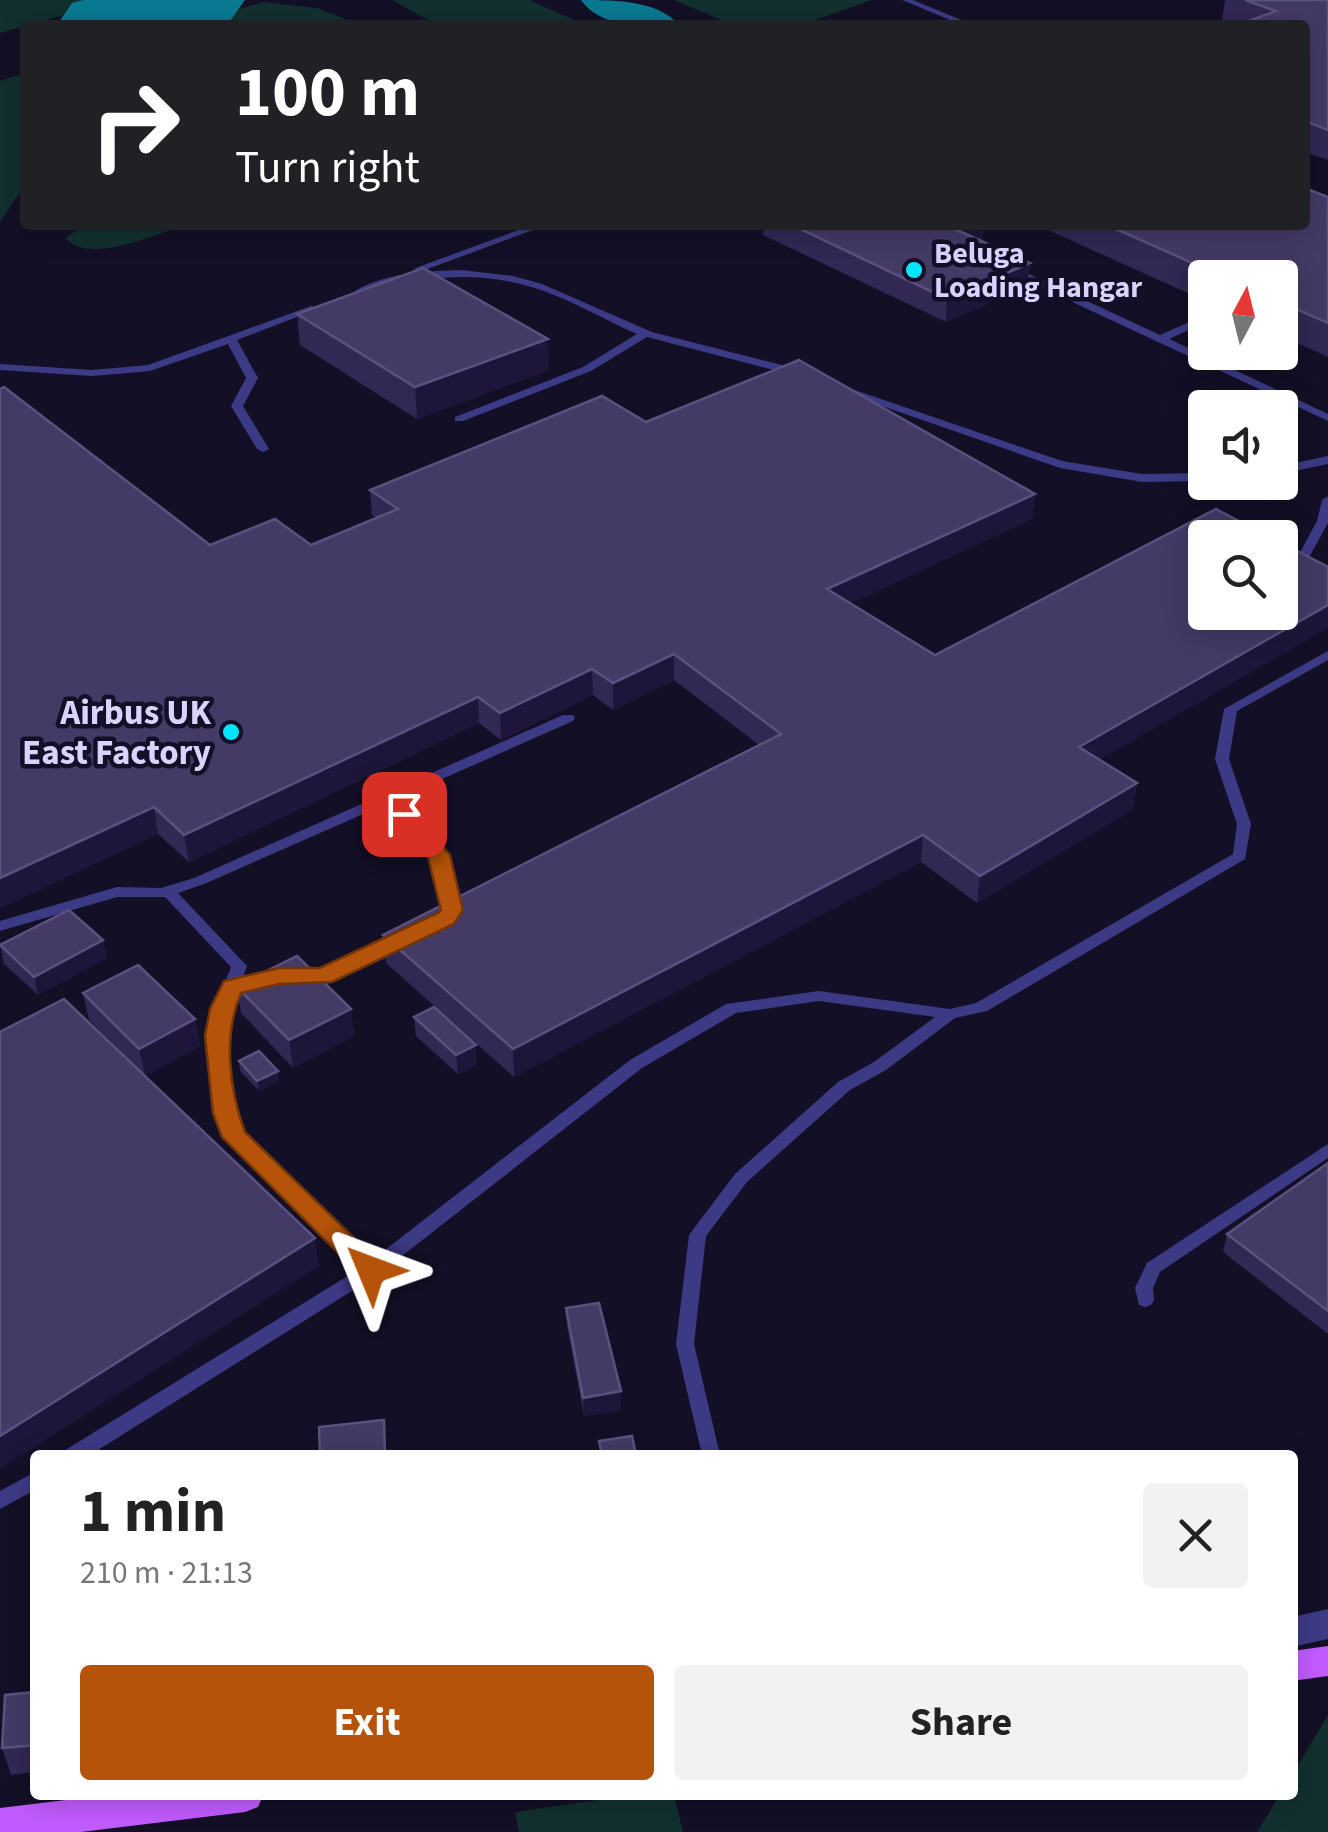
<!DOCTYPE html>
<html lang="en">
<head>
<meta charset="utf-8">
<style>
  body { margin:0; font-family:"Source Sans 3",sans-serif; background:#f2f2f2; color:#222; height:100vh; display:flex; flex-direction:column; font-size:38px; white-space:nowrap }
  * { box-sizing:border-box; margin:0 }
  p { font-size:32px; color:#767676 }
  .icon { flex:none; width:55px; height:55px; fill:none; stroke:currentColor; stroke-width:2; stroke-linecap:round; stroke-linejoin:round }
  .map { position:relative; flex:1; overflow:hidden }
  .side { position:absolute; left:30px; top:1450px; width:1268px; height:350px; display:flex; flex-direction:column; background:#fff; border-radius:10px; box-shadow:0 5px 25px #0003 }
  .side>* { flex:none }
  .guide { position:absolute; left:20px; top:20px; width:1290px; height:210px; border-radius:10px; box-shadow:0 5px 25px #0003; background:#202124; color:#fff; overflow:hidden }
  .needle { width:65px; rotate:7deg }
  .tools { position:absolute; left:1188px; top:260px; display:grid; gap:20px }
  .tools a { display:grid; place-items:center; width:110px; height:110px; border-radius:10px; background:#fff; box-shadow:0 5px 25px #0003; font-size:50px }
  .pin { position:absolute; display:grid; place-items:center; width:85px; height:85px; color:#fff; margin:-42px; border-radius:20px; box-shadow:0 5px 15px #0006 }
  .me { position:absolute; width:110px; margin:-55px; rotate:314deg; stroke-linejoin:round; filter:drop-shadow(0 0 8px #0008) }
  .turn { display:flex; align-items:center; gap:35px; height:210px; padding:0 50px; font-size:45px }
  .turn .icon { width:130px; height:130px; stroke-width:2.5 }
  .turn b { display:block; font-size:70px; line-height:85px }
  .round { display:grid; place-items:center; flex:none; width:105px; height:105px; border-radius:10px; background:#f2f2f2 }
  .overview { display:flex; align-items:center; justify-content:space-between; height:170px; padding:0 50px }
  h1 { font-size:60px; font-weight:700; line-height:75px }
  .primary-button { display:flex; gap:20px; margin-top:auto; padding:20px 50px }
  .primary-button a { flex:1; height:115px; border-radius:10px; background:#b45309; color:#fff; font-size:40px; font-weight:700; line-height:115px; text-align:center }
  .primary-button a+a { background:#f2f2f2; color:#222 }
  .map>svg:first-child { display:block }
  .green { fill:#12302f }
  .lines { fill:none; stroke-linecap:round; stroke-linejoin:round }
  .taxiway { fill:#0a7a92; fill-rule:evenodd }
  .runway { fill:#0a7a92; fill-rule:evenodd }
  .lane { fill:#3d3a85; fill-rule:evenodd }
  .street { fill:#3d3a85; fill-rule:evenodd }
  .primary { fill:#c25bff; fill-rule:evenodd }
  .wall { fill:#312854 }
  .shaded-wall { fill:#1d163a }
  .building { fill:#433a66; stroke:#5a527e; stroke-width:2.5 }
  .route { fill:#b45309; stroke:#753606; stroke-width:2.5 }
  .poi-dot { fill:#00e5ff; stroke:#130f26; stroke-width:4 }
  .labels { text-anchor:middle; stroke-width:9; stroke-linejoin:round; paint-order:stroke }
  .far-poi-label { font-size:30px; font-weight:bold; fill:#d9d4ff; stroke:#130f26; text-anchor:start }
  .poi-label { font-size:35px; font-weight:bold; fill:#d9d4ff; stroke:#130f26; text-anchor:end }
</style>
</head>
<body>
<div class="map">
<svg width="1328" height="1832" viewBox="0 0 1328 1832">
  <rect width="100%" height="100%" fill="#130f26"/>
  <path class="green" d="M0 0H117L0 33Z
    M392 0H529L586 25H437Z
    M673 0H872L801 25H734Z
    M263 2 317 8 360 25H187Z
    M25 73V185L0 222V81Z
    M85 225H184C155 235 88 265 65 238Z
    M1328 1715V1832H1257L1280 1795H1292L1293 1774Z
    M633 1795H674L683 1832H519L515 1812Z"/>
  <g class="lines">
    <path class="taxiway" d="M581 0C613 0 658 0 679 25 647 25 602 30 581 0Z"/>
    <path class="runway" d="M84 0H245L230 21 218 25H57L72 3Z"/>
    <path class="lane" d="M902 0H913L971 24 962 25Z
      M532 225H547L422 271 413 269Z
      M1006 267H1014L1160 335 1187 323H1195V327L1169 339 1328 414V421L1006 271Z
      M462 270 513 276 542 284 652 332 782 365 803 373 797 376 647 337 591 371 463 421H455V417L583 367 637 334C611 323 586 308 559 297 490 268 430 274 360 294L355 291C385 273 427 271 462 270Z
      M311 306 320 308 237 340 258 378 243 406 269 449 263 452 257 449 231 406 246 378 228 344 150 371 92 376 0 370V364L92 370 148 365Z
      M843 386 1062 461 1142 474 1205 473V481L1142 482 1060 468 839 391 837 389Z
      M1328 456V464L1280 474V466Z
      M1328 496V523L1301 572H1293L1291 569 1317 521 1322 500Z
      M1328 651V660L1237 711 1229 759 1251 824 1245 859 987 1011 955 1018 886 1070 850 1090 747 1182 706 1236 694 1344 720 1455H702L676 1344 689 1235 735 1174 838 1082 874 1062 935 1017 819 1001 736 1013 642 1068 379 1274 90 1455H65L67 1449 359 1269 226 1137 213 1091 209 1042 214 1011 231 967 165 897H117L0 931V921L117 887 161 888 194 878 563 715H573L575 718 573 721 397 799 446 855 459 910 451 922 446 924 438 919 444 910 432 856 386 804 204 884 178 893 247 966 230 1011 225 1042 230 1091 241 1134 372 1260 630 1060 726 1004 819 991 950 1009 976 1003 1233 854 1237 824 1215 759 1224 709Z
      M403 934 411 939 408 943C382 955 317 995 292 976L300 971H321Z
      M1328 1144V1158L1160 1272 1153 1288 1154 1300 1151 1305 1145 1307 1139 1305 1135 1288 1147 1263Z
      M35 1472V1490L0 1509V1491Z"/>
    <path class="street" d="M1328 1609V1639L1292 1647V1617Z"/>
    <path class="primary" d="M1328 1646V1676L1292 1681V1651Z
      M107 1795H263L258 1807 245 1812 81 1832H0V1808Z"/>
  </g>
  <path class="wall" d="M1225 0H1328V160L1305 152V25H1237L1222 20Z
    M1328 197V357L1280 335V278H1205V301L1037 225H1305Z
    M764 225H983L982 242 1030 263 1027 286 946 322 763 235Z
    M297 314 549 370 417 419 300 345Z
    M0 389 210 545H311L377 518 372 515 370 490 646 422 1035 494 1032 519 851 603 1137 783 1132 810 977 903 921 862 514 1077 386 963 383 935 759 745 674 680 613 710 593 695 501 740 479 723 189 862 158 834 0 908Z
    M103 940 107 958 38 995 4 964 0 945Z
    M236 986 351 1009 354 1036 293 1068 241 1013Z
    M83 993 195 1019 200 1046 145 1076 319 1266 127 1058 89 1020Z
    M414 1017 477 1064 458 1074 416 1036Z
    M239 1061 279 1081 259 1091 240 1071Z
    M1328 1163V1334L1223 1252 1227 1234Z
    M566 1308 621 1391V1410L584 1416 567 1326Z
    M35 1692V1772L11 1775 2 1748Z"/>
  <path class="shaded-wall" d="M970 225H983L982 242 957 230Z
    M1030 263 1027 286 946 322 947 299Z
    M548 339 549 370 417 419 415 387Z
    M1035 494 1032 519 826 615 827 589Z
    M1328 605V628L1075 774 1079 747Z
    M674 654V680L613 710V683Z
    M592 669 593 695 501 740 500 713Z
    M478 697 479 723 189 862 184 835Z
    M1137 783 1132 810 977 903 980 876Z
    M154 807 158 834 0 908V878Z
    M923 835 921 862 514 1077 513 1049Z
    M103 940 107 958 38 995 34 977Z
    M351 1009 354 1036 293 1068 289 1040Z
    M195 1019 200 1046 145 1076 139 1049Z
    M476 1045 477 1064 458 1074 456 1055Z
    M278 1071 279 1081 259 1091 257 1081Z
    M315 1238 319 1266 0 1469V1436Z
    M621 1391V1410L584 1416 583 1398Z"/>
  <path class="building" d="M1245 0H1328V130L1305 121V25H1238L1276 11Z
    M1305 188 1328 197V323L1280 302V278H1226L1107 225H1305Z
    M792 225H970L957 230 1030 263 947 299Z
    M423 268 548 339 415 387 297 314Z
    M799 360 1035 494 827 589 935 655 1216 509 1271 538H1205V612H1280V542L1328 567V605L1079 747 1137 783 980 876 923 835 513 1049 383 935 781 734 674 654 613 683 592 669 500 713 478 697 184 835 154 807 0 878V389L4 387 210 545 275 519 311 545 398 509 370 490 602 396 646 422Z
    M69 910 103 940 34 977 0 945Z
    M297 956 351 1009 289 1040 236 986Z
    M138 965 195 1019 139 1049 83 993Z
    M64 999 315 1238 0 1436V1032Z
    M434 1007 476 1045 456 1055 414 1017Z
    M259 1051 278 1071 257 1081 239 1061Z
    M1328 1163V1311L1227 1234Z
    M599 1303 621 1391 583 1398 566 1308Z
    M384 1420 385 1455H320L319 1427Z
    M632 1436 636 1455H602L599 1441Z
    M35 1692V1745L2 1748 5 1695Z"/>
  <path class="route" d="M404 808 411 810 450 855 463 910 454 924 332 982 279 984 241 993C223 1034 229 1090 245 1132L380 1263 384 1270 380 1277H362L222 1137 213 1113 205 1036 210 1009 224 981 279 968H320L438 913 441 910 428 857 393 814Z"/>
  <g class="poi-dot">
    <circle cx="914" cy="270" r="10"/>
    <circle cx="231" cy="732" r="10"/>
  </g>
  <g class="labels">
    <g class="far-poi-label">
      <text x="934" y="263">Beluga<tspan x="934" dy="34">Loading Hangar</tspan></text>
    </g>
    <g class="poi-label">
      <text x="211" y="724">Airbus UK<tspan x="211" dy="40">East Factory</tspan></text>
    </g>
  </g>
</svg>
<div class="tools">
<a><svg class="needle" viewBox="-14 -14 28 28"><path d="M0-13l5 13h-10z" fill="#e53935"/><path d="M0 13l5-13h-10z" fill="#767676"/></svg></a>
<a><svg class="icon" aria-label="sound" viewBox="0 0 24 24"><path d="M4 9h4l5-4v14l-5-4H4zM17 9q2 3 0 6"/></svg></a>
<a><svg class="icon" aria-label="search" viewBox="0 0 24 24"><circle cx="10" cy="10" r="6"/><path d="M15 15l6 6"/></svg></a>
</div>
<div class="pin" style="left:404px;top:814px;background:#d93025"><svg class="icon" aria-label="arrive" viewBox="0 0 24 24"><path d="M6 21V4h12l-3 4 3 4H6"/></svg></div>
<svg class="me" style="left:371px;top:1270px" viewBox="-20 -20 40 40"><path d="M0-17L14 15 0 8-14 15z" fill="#b45309" stroke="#fff" stroke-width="4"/></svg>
<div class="guide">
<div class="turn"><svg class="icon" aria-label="right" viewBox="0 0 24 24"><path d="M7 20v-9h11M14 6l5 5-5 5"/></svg><div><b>100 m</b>Turn right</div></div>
</div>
<section class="side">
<div class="overview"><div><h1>1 min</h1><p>210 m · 21:13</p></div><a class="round"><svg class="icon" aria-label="close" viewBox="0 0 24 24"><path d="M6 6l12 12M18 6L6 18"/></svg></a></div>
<div class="primary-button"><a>Exit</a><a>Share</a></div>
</section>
</div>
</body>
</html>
